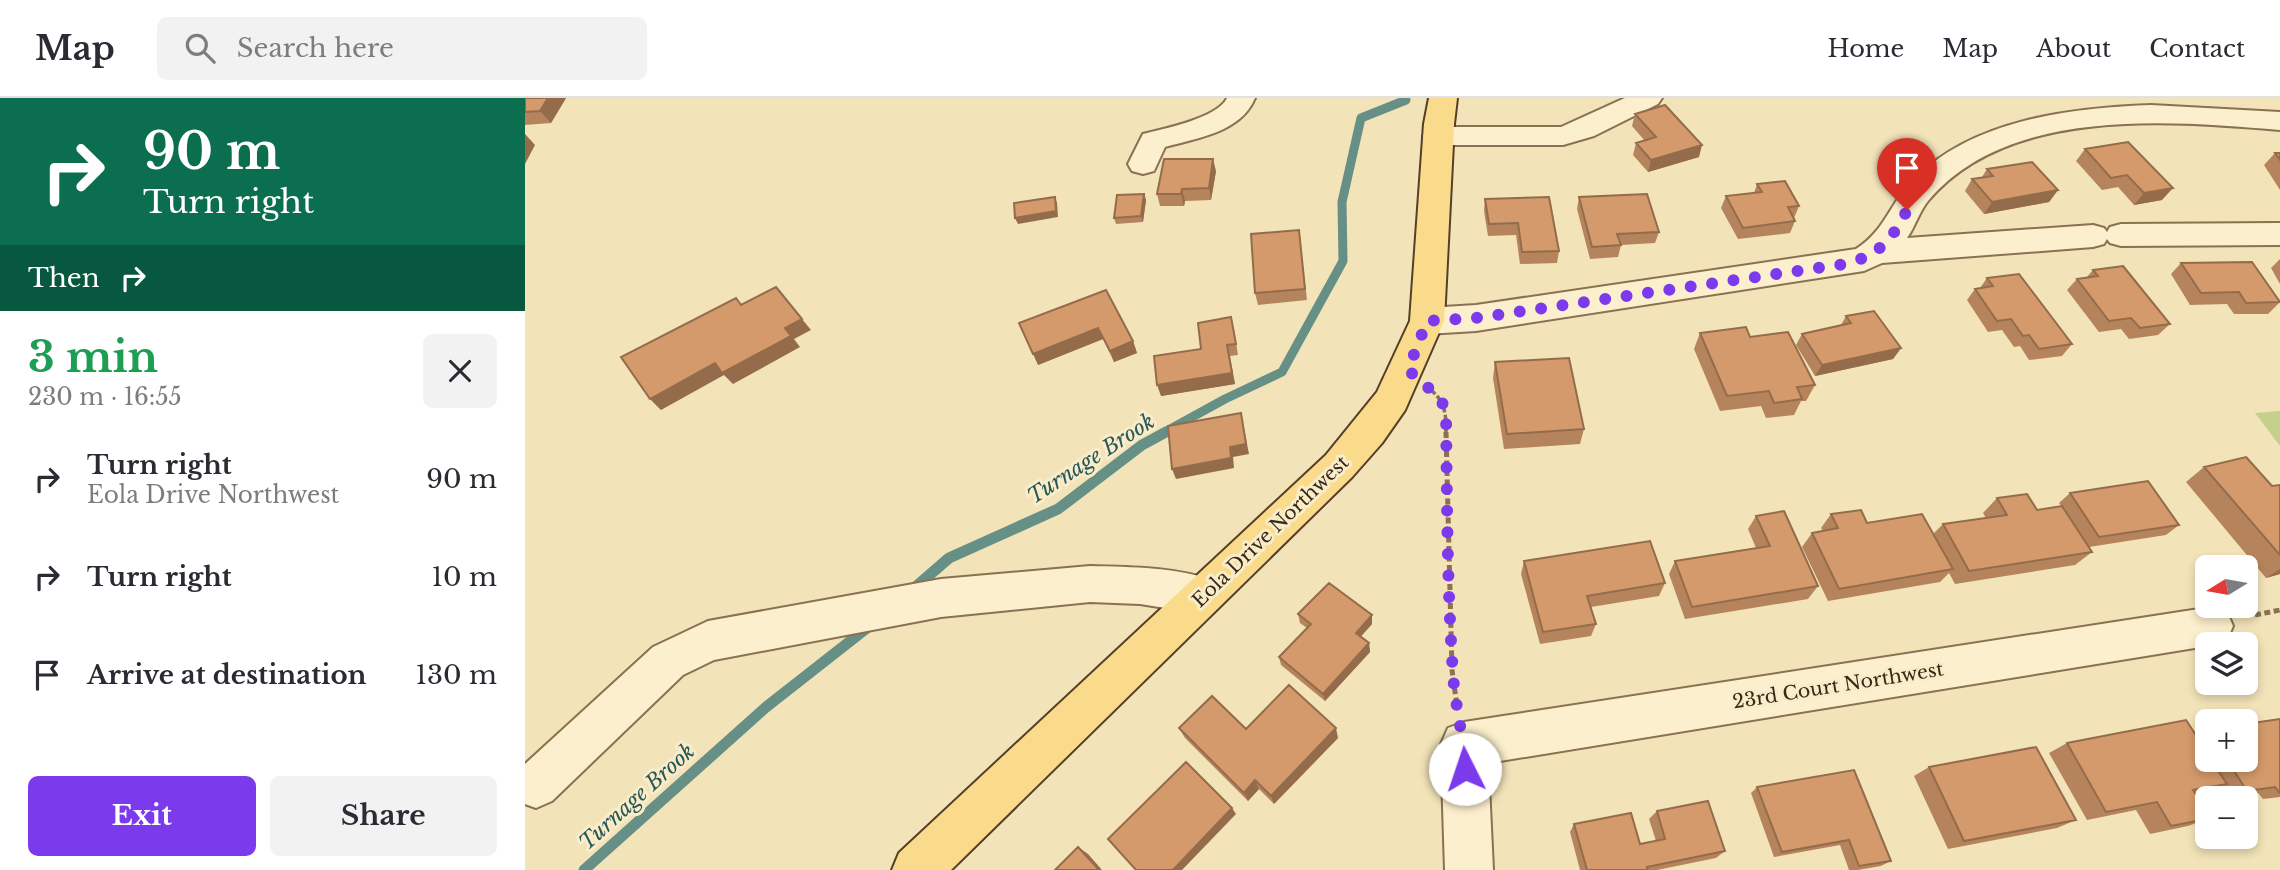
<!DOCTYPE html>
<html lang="en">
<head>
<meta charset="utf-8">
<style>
  body { margin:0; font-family:"Libre Baskerville",serif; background:#f2f2f3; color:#2b2b33; height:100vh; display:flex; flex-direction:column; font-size:26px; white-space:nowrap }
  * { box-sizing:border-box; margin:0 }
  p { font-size:23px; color:#7c7c81 }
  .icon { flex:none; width:38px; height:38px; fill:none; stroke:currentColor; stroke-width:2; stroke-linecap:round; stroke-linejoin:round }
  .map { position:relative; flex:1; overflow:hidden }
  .details { display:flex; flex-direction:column; background:#fff; width:525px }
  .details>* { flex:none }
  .hud { background:#0b6e4f; color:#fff; overflow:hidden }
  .needle { width:46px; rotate:259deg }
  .buttons { position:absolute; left:1670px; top:457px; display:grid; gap:14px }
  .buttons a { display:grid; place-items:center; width:63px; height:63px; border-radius:10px; background:#fff; box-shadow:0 4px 10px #0003; font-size:35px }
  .pin { position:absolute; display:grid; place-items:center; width:60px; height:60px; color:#fff; margin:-72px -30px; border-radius:50% 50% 50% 0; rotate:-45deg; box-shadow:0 0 7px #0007 }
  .pin .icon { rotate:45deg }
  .me { position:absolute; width:77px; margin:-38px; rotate:356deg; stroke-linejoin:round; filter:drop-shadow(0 0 5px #0008) }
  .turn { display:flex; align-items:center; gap:24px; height:147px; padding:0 28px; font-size:32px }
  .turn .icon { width:91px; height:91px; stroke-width:2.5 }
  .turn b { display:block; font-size:49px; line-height:60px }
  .then { display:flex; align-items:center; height:66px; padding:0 28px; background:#0003; gap:14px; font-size:26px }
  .round { display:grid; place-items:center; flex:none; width:74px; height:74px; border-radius:10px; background:#f2f2f3 }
  .overview { display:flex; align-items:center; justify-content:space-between; height:119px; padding:0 28px }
  h1 { font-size:42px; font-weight:700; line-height:52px; color:#1e9e55 }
  .button { display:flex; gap:14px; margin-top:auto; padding:14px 28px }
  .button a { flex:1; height:80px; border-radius:10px; background:#7c3aed; color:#fff; font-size:28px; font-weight:700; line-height:80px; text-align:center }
  .button a+a { background:#f2f2f3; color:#2b2b33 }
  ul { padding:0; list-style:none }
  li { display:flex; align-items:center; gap:21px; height:98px; padding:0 28px }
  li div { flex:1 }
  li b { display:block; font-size:26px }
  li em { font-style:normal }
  header { display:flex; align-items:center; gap:42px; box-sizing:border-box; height:98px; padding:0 35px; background:#fff; border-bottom:2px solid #e1e1e2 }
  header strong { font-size:33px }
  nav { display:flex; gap:38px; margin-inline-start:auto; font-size:24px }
  .search { width:490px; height:63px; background:#f2f2f3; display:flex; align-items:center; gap:18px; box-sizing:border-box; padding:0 24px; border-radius:10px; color:#7c7c81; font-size:26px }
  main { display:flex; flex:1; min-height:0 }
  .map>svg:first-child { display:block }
  .green { fill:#c6d08d }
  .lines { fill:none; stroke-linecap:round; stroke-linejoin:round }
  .stream-far1 { stroke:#668f86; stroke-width:9 }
  .stream { stroke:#668f86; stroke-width:11 }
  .minor-casing { stroke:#897152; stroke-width:4 }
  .major-casing { stroke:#563f28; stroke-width:4 }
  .path-far1 { stroke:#897152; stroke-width:3.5; stroke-dasharray:4.5 2.5; stroke-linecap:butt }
  .path { stroke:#897152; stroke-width:5; stroke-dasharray:6 3.5; stroke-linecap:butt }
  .minor { fill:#fcefcd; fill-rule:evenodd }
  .major { fill:#fadb8b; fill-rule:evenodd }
  .wall { fill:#b6845c }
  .shaded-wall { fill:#946c4b }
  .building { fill:#d49a6b; stroke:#946c4b; stroke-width:2 }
  .route { stroke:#7c3aed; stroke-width:12; stroke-dasharray:0 21.6 }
  .labels { text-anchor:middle; stroke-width:6; stroke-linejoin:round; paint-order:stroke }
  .street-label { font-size:19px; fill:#372819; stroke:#f9ecc9 }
  .water-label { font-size:21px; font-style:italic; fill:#275857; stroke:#f9ecc9 }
</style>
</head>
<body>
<header>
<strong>Map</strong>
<div class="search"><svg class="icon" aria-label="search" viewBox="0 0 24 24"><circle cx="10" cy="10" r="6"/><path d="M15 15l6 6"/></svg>Search here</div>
<nav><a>Home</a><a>Map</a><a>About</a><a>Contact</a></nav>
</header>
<main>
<section class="details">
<div class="hud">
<div class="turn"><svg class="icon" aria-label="right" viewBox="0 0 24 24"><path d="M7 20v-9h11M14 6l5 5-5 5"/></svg><div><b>90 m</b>Turn right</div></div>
<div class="then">Then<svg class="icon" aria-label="right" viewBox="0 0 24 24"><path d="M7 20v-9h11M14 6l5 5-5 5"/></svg></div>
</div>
<div class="overview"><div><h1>3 min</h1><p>230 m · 16:55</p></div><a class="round"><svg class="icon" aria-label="close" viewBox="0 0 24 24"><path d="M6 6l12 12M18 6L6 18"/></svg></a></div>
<ul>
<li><svg class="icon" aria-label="right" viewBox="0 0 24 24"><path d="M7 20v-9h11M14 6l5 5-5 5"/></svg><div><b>Turn right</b><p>Eola Drive Northwest</p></div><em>90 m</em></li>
<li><svg class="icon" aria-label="right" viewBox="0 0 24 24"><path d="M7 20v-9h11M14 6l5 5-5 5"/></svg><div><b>Turn right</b></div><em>10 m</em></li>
<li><svg class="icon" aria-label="arrive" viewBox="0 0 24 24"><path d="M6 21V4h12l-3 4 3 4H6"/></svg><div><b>Arrive at destination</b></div><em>130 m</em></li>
</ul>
<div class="button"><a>Exit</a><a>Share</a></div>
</section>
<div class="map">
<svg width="1755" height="772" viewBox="0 0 1755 772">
  <rect width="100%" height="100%" fill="#f2e3b9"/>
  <path class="green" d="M1755 313V348L1730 315Z"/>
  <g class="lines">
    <path class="stream-far1" d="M638 335 700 301 757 274 818 163 817 104 836 20 881 2"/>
    <path class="stream" d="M386 493 424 460 533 411 617 347 641 334
      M59 772 240 610 347 526"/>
    <defs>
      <path id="minor" d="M702 0H730C716 34 673 40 640 49L629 73 618 76 607 73 603 66 618 36C638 31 693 20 702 0Z
        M1100 0H1137L1133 6 1069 38 1038 47H913L903 45 898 38 903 31 913 29H1036Z
        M1626 7 1755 14V32C1644 23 1483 8 1403 103 1394 114 1390 129 1382 140L1568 127 1579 130 1582 134 1585 129 1596 126 1755 125V147L1596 148 1585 145 1582 141 1579 146 1568 149 1357 165 1339 173 951 233 902 236 890 232 885 223 890 214 902 210 951 207 1331 151C1361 132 1365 104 1389 81 1449 21 1546 10 1626 7Z
        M565 468C607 469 653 469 693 484L699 497 693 510 678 516 615 506 565 504 416 519 189 562 158 577 27 703 11 710 0 706V666L128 549 183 523 416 481Z
        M1687 509 1702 514 1708 528 1702 542 1682 546V548L963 665 968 772H920L916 646 923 630 939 624Z"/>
      <path id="major" d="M904 0H932L929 26 919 223 880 312 857 345 827 379 426 772H367L374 755 801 357 852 294 885 223 899 26Z"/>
    </defs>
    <use href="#minor" class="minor-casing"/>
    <use href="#major" class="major-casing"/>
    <path class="path-far1" d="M907 293C921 305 921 318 921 335"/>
    <path class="path" d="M921 334 927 572 932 608
      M1730 517 1755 512"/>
    <use href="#minor" class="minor"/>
    <use href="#major" class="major"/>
  </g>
  <path class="wall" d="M0 0H41L26 25 0 27Z
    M1110 16 1174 59 1123 74 1108 57 1111 45 1120 43 1107 28Z
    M1603 44 1637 102 1609 107 1593 89 1577 92 1551 63 1560 51Z
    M1750 55H1755V92L1739 67Z
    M1462 71 1533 92 1524 104 1459 116 1440 93 1447 81 1457 79Z
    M691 73 686 102 660 103 659 108H635L632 96Z
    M1232 86 1274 108 1269 120 1270 123 1265 135 1213 141 1196 110 1201 98 1229 95Z
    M619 96 621 102 618 124 591 126 589 120Z
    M1054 99 1134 134 1130 145 1096 147 1093 159 1065 161 1052 111Z
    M960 101 1034 153 1032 165 995 166 991 137 963 138 959 113Z
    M774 132 782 202 733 207 730 195Z
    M1755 161V186L1746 170Z
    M1656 165 1755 204 1743 216H1709L1702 206 1665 207 1646 176Z
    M1568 172 1645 226 1633 237 1604 241 1596 231 1574 234 1542 192 1552 181 1562 179Z
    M1462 180 1547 246 1537 258 1504 262 1495 248 1489 249 1477 232 1463 234 1442 202 1450 191 1455 190Z
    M581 192 608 243 612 255 589 264 578 241 513 267Z
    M1321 218 1376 250 1368 261 1290 278 1271 247 1277 236 1316 227Z
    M709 231 713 257 705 258 710 286 636 298 676 251Z
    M1175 235 1225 239 1290 287 1281 303H1276L1269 317 1241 320 1236 308 1195 313 1169 251Z
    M970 264 1059 331 1055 346 979 351 968 280Z
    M1679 369 1747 388 1755 387V476L1741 480 1661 384Z
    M1545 395 1654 427 1641 437 1564 449 1567 454 1550 467 1430 486 1424 475 1415 484 1303 503 1277 449 1287 435 1298 433 1296 430 1306 416 1342 425 1408 436 1418 426 1461 420 1458 415 1472 400 1512 412 1536 408 1534 405Z
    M1231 418 1293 488 1283 501 1160 521 1144 476 1150 463 1231 450 1223 431Z
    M999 463 1140 485 1134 498 1066 509 1071 526 1066 538 1015 546 996 476Z
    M773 516 847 526 836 538 844 545 845 554 800 603 756 567 754 559 782 530 775 525Z
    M1755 621V699L1738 701 1733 695 1705 699 1698 687 1679 694 1670 696 1682 714V721L1663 728 1625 736 1611 712 1562 722 1524 655 1542 645 1671 638 1682 633V662H1720Z
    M654 630 721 631 813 640 749 706 734 691 723 703 660 640Z
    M1404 669 1551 722 1532 730 1423 751 1389 678Z
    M1232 689 1366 763 1356 768 1333 772H1324L1315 747 1249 759 1226 695Z
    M1132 713 1200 753 1191 760 1132 772H1055L1045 734 1049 726 1115 746 1131 743 1124 721Z"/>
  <path class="shaded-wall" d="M23 0H41L26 25 15 13Z
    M0 36 10 47 0 66Z
    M1177 47 1174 59 1123 74 1126 62Z
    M688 61 691 73 686 102 684 90Z
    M1648 90 1637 102 1609 107 1619 95Z
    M657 91 660 103 659 108 656 96Z
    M1533 92 1524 104 1459 116 1467 104Z
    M619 96 621 102 618 124 616 118Z
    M530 99 532 105 533 119 493 126 490 120Z
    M277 221 286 232 269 241 275 249 208 286 199 277 136 312 125 301 190 265Z
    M573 230 578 241 513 267 508 256Z
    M608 243 612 255 589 264 585 253Z
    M702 247 710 286 636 298 632 287Z
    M1376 250 1368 261 1290 278 1297 267Z
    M716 315 724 356 708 359 709 370 651 381 647 371 705 349Z
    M1755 471V476L1741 480Z
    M847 517V526L832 543 831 535Z
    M844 545 845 554 800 603 798 596Z
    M811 630 813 640 749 706 746 698Z
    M730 682 734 691 723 703 719 695Z
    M707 710 711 716 657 772H648Z
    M553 749 563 756 577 772H574Z"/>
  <path class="building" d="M0 0H23L15 13 0 14Z
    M1140 7 1177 47 1126 62 1111 45 1131 39 1110 16Z
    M1603 44 1648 90 1619 95 1602 77 1586 80 1560 51Z
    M1750 55H1755V62Z
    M639 61H688L684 90 657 91 656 96H632Z
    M1507 64 1533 92 1467 104 1447 81 1468 78 1462 71Z
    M1260 83 1274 108 1263 109 1270 123 1218 130 1201 98 1237 94 1232 86Z
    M619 96 616 118 589 120 592 97Z
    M1122 96 1134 134 1092 136 1096 147 1067 149 1054 99Z
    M530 99 531 113 490 120 489 105Z
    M1024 99 1034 153 997 154 993 125 964 126 960 101Z
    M774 132 780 191 730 195 726 136Z
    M1727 164 1755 204 1721 205 1714 194 1676 195 1656 165Z
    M1598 168 1645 226 1615 230 1606 220 1584 223 1552 181 1573 178 1568 172Z
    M1494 176 1547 246 1514 251 1504 237 1498 238 1486 221 1472 223 1450 191 1468 188 1462 180Z
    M251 189 277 221 260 230 266 238 197 275 190 265 125 301 96 259 211 200 216 207Z
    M581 192 608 243 585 253 573 230 508 256 494 225Z
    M1349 213 1376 250 1297 267 1277 236 1326 225 1321 218Z
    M706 219 711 246 702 247 707 275 632 287 629 258 676 251 673 225Z
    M1221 229 1225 239 1263 234 1290 287 1272 289 1277 301 1249 305 1244 293 1202 298 1175 235Z
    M1044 260 1059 331 982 336 970 264Z
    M716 315 721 346 705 349 706 360 647 371 643 328Z
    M1721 359 1747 388 1755 387V457L1679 369Z
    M1623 383 1654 427 1574 439 1545 395Z
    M1502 396 1512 412 1537 408 1567 454 1444 473 1418 426 1482 417 1472 400Z
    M1336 412 1342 425 1397 416 1428 471 1314 491 1287 435 1313 430 1306 416Z
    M1259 413 1293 488 1167 509 1150 463 1245 448 1231 418Z
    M1125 443 1140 485 1062 498 1071 526 1018 534 999 463Z
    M804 485 847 517 831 535 844 545 798 596 754 559 786 526 773 516Z
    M764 587 811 630 746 698 730 682 719 695 654 630 687 598 721 631Z
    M1755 621V695L1750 689 1722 693 1702 662H1720V626Z
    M1661 622 1682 654V662H1686L1702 686 1668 692 1682 714V721L1646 728 1632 704 1581 714 1542 645Z
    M1511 649 1551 722 1439 743 1404 669Z
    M661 664 707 710 648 772H611L583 741Z
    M1329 672 1366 763 1334 768 1324 742 1257 754 1232 689Z
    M1183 703 1200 753 1122 769 1123 772H1062L1049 726 1106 715 1115 746 1140 741 1132 713Z
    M553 749 574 772H530Z"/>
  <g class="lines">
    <path class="route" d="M940 671C939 639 930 608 928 576 922 488 922 400 921 313L915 300 883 272 902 223 951 220 1320 166C1353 158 1367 142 1382 112"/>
  </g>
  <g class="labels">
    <g class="street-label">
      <text transform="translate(745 433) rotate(-44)" y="7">Eola Drive Northwest</text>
      <text transform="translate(1313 587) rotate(-9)" y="7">23rd Court Northwest</text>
    </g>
    <g class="water-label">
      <text transform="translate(566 361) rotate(-33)" y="7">Turnage Brook</text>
      <text transform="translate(112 699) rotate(-42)" y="7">Turnage Brook</text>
    </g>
  </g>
</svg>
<div class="buttons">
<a><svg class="needle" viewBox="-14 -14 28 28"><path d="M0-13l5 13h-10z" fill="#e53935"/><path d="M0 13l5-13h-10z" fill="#7c7c81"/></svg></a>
<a><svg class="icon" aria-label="layers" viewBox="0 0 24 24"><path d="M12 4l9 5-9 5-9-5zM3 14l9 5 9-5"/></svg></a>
<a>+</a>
<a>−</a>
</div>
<div class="pin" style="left:1382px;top:112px;background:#d93025"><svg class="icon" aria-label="arrive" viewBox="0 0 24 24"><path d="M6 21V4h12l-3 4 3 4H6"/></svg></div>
<svg class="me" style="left:940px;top:671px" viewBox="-20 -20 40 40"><circle r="19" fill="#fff"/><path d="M0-13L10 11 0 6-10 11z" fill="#7c3aed"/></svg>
</div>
</main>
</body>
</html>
